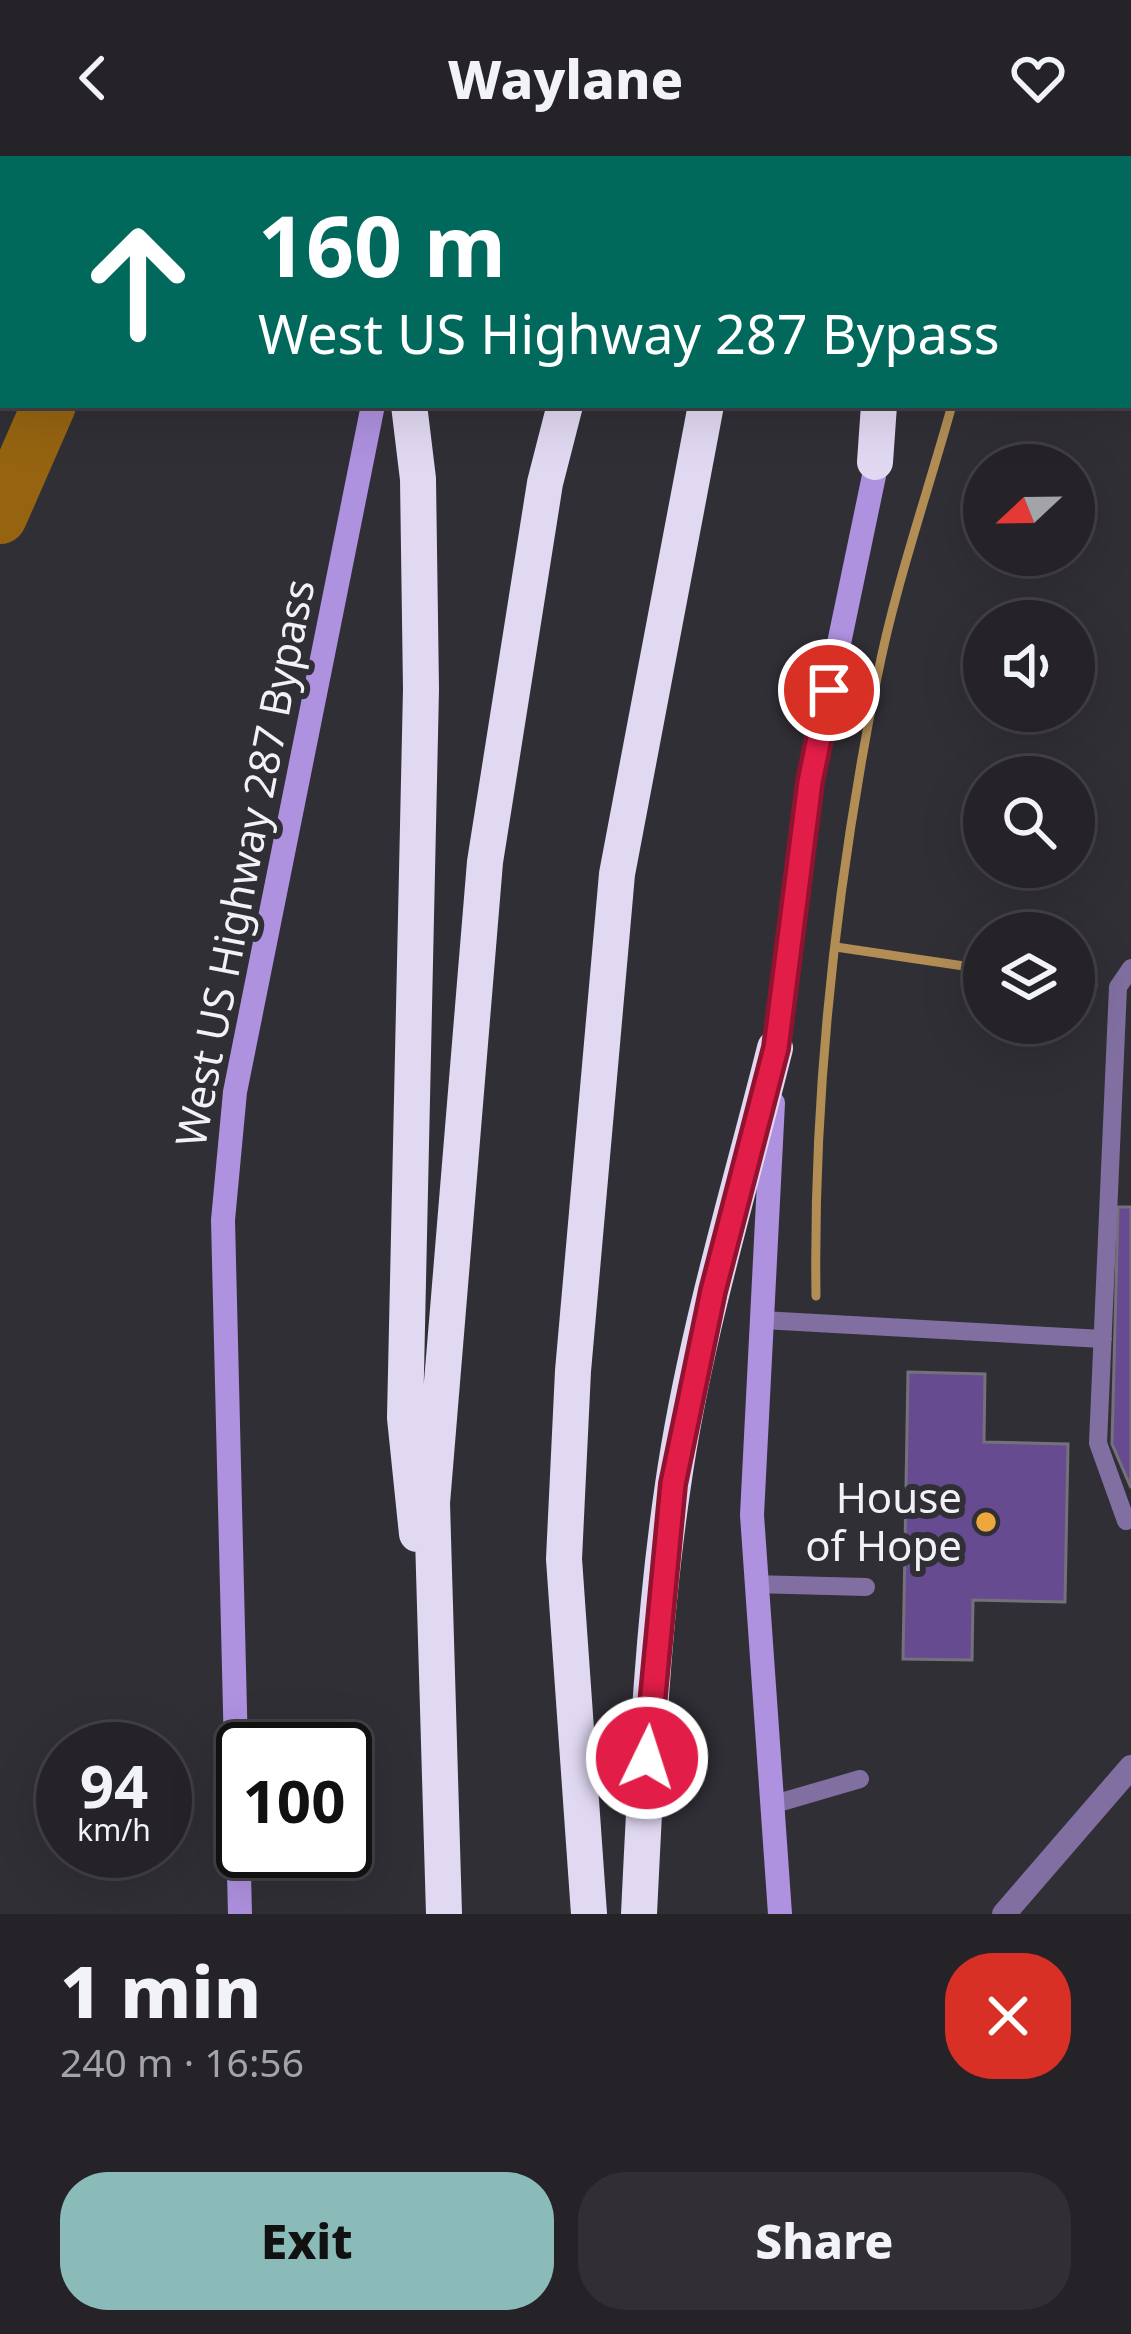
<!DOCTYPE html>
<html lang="en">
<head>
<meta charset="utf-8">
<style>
  body { margin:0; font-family:"Noto Sans",sans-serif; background:#312f34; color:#f1f3f6; height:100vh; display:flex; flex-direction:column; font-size:45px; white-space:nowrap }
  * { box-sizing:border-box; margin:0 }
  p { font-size:39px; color:#a3a4a8 }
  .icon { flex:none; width:66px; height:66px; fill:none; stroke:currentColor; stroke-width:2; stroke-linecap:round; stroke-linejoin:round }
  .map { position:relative; height:1758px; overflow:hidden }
  .sheet { display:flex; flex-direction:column; background:#252328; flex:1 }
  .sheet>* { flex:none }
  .banner { position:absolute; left:0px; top:0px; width:1131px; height:252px; box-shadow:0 12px 48px #0002,0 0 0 3px #424045; background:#00695c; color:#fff; overflow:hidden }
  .needle { width:78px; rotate:248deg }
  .tools { position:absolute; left:963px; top:288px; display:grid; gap:24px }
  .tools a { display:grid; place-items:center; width:132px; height:132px; border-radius:50%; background:#252328; box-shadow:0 12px 48px #0002,0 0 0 3px #424045; font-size:60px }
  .speed { position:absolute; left:36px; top:1566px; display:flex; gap:24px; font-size:60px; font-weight:700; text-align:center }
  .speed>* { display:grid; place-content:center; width:156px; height:156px; border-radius:50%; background:#252328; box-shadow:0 12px 48px #0002,0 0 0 3px #424045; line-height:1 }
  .speed small { font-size:30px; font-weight:400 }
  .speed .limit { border:6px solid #111; border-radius:18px; background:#fff; color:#111 }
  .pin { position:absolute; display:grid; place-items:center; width:102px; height:102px; color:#fff; margin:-51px; border:6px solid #fff; border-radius:50%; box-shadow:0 3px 12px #0007 }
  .me { position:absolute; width:132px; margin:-66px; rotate:4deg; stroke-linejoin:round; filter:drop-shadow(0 0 9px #0008) }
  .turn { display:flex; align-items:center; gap:42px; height:252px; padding:0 60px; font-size:54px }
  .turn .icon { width:156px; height:156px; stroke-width:2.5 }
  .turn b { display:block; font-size:84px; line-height:102px }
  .round { display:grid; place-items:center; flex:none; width:126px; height:126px; border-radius:48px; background:#312f34 }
  .headline { display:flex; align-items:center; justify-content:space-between; height:204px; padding:0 60px }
  h1 { font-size:72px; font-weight:800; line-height:90px }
  .button { display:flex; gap:24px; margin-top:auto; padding:24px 60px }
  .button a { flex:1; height:138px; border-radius:48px; background:#8bbbb9; color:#111; font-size:48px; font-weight:800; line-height:138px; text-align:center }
  .button a+a { background:#312f34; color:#f1f3f6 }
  header { display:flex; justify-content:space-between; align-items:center; height:156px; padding:0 60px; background:#252328; font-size:54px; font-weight:800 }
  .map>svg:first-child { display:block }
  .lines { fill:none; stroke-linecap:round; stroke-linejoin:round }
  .stream { stroke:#b28e55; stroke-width:9 }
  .river { stroke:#966411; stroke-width:54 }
  .building { fill:#674b90; stroke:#74717a; stroke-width:3 }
  .service { stroke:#806fa0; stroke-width:18 }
  .minor { stroke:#806fa0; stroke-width:24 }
  .secondary { stroke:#ae91df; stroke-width:24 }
  .motorway { stroke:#e1d9f2; stroke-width:36 }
  .route-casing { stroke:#92132f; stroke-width:30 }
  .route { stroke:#e11d48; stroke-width:21 }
  .poi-dot { fill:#eea73d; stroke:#312f36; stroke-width:4.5 }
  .labels { text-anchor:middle; stroke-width:12; stroke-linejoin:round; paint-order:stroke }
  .street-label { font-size:42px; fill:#f2f1f5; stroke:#312f36 }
  .poi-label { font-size:42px; fill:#f2f1f5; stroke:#312f36; text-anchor:end }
</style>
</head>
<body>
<header><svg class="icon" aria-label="back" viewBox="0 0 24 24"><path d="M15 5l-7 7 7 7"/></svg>Waylane<svg class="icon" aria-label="heart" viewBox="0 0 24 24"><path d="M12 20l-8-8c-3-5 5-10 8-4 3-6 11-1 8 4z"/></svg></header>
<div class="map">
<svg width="1131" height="1758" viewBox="0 0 1131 1758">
  <rect width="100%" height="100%" fill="#312f36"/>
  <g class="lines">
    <path class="stream" d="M1020 3 1021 0
      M836 791 984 813
      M1074 827 1093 829
      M816 1140C813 934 837 724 877 522 895 430 927 339 952 249"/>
    <path class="river" d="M148 3 149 0
      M0 361 49 249"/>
  </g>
  <path class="building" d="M1118 1051H1131V1332L1112 1288Z
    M908 1216 985 1218 984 1286 1068 1288 1065 1446 973 1444 972 1504 903 1503Z"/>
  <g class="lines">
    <path class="service" d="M1113 0 1117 3
      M1128 12 1131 14
      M762 1164 1103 1183
      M1126 1365 1098 1287 1118 831 1131 812
      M757 1428 866 1431
      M771 1649 860 1623"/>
    <path class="minor" d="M1004 1758 1131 1611"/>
    <path class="secondary" d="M431 3 432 0
      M965 3 966 0
      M775 907 810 626 880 291
      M773 947 752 1359 780 1758
      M240 1758 223 1064 235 936 373 249"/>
    <path class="motorway" d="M627 3 628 0
      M772 3 773 0
      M898 3V0
      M409 249 418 323 421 533 405 1262 417 1378
      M875 306 879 249
      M444 1758 432 1347 485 706 545 327 565 249
      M589 1758 564 1403 573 1215 617 718 706 249
      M639 1758C646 1615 652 1471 673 1329 694 1182 739 1036 775 892"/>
  </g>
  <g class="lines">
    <defs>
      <path id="route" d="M647 1602 673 1328 713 1135 776 892 810 626 829 534"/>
    </defs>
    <use href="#route" class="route-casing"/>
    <use href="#route" class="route"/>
  </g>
  <circle class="poi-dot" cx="986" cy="1366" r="12"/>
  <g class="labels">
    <g class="street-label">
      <text transform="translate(245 707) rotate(-79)" y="15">West US Highway 287 Bypass</text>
    </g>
    <g class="poi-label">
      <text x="962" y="1357">House<tspan x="962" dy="48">of Hope</tspan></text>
    </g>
  </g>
</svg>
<div class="tools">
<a><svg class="needle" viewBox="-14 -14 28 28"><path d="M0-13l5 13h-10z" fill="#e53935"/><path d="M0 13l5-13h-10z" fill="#a3a4a8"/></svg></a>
<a><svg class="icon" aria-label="sound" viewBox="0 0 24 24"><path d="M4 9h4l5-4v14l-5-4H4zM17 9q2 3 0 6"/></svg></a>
<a><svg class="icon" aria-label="search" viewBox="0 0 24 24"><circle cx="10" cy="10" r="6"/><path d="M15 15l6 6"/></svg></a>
<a><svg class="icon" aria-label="layers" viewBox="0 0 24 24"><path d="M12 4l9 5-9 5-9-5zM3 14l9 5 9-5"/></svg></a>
</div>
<div class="speed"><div>94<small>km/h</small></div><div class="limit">100</div></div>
<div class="pin" style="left:829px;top:534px;background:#d93025"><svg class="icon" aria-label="arrive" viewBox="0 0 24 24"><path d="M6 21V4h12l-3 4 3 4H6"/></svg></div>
<svg class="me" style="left:647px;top:1602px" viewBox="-20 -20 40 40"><circle r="17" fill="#e11d48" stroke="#fff" stroke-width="3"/><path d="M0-11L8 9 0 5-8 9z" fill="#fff"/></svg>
<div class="banner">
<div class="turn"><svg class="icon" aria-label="ahead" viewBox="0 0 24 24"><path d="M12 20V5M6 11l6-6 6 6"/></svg><div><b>160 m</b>West US Highway 287 Bypass</div></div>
</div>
</div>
<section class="sheet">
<div class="headline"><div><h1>1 min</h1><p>240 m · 16:56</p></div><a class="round" style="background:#d93025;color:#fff"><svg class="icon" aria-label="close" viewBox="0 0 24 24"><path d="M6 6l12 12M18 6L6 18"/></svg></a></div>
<div class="button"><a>Exit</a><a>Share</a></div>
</section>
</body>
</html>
